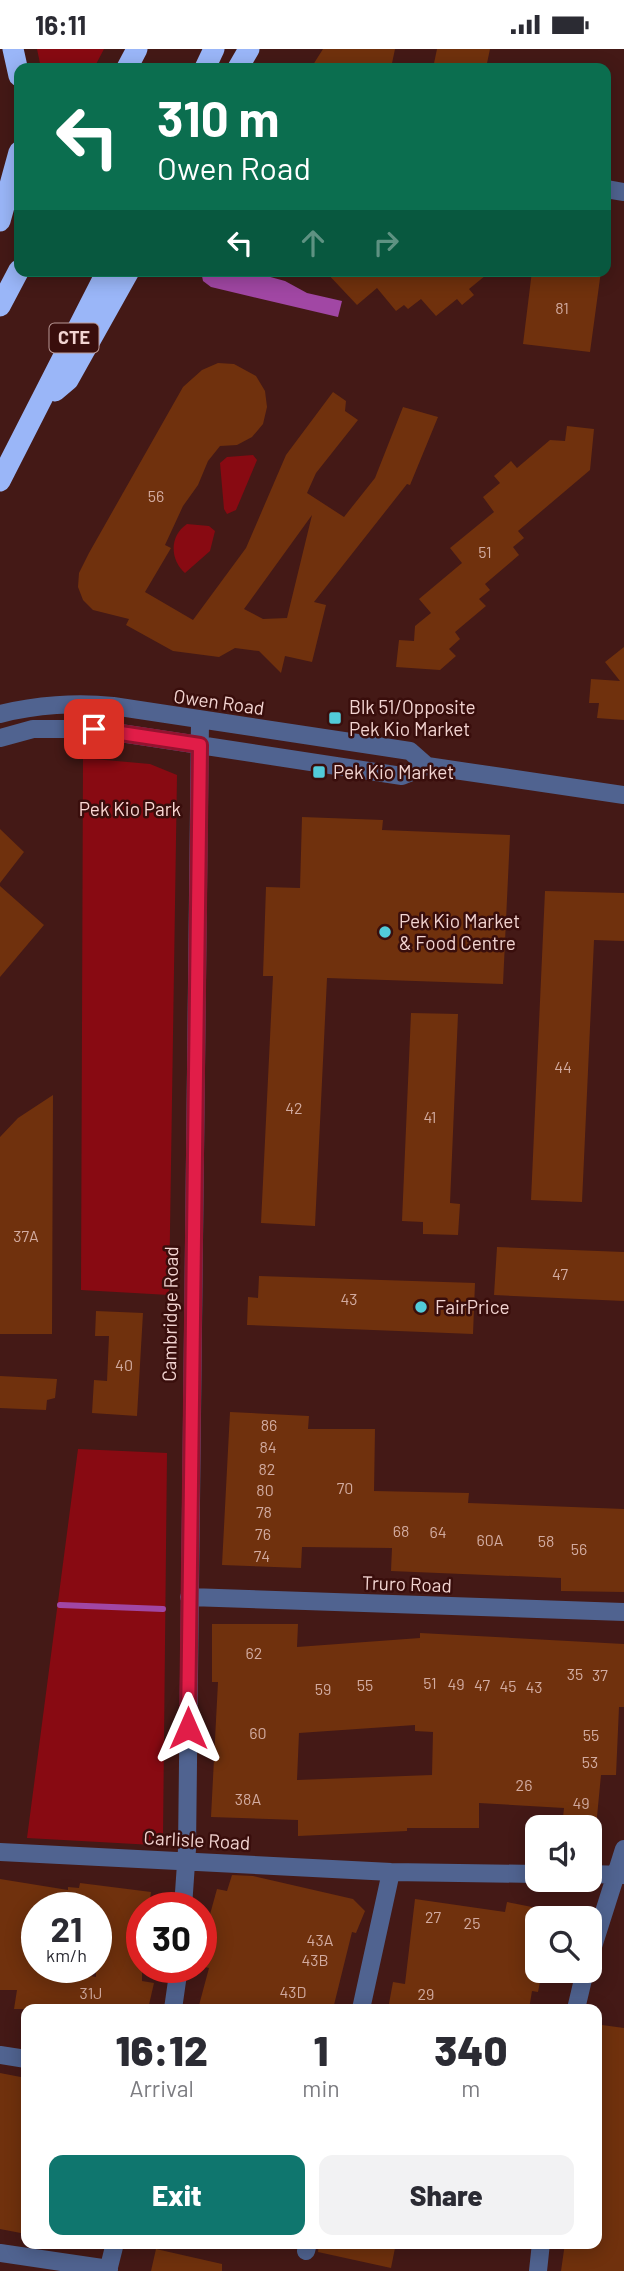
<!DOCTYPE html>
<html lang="en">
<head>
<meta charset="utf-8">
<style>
  body { margin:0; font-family:Barlow,sans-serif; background:#f2f2f3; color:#2b2b33; height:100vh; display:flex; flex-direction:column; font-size:26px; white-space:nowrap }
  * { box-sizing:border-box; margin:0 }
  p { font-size:23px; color:#7c7c81 }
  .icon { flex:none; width:38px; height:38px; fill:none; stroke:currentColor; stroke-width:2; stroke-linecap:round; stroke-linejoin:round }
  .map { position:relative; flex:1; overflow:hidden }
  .details { position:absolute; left:21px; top:1955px; width:581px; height:245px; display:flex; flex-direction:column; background:#fff; border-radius:14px; box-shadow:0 4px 18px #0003 }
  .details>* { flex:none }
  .guide { position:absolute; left:14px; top:14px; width:597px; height:214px; border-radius:14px; box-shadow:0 4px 18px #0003; background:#0b6e4f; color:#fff; overflow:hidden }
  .controls { position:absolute; left:525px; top:1766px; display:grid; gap:14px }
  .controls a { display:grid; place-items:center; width:77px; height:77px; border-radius:14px; background:#fff; box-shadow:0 4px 18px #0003; font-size:35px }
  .speed { position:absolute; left:21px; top:1843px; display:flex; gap:14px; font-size:35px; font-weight:700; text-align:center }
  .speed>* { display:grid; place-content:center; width:91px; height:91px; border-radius:50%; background:#fff; box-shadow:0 4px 18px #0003; line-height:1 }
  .speed small { font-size:18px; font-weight:400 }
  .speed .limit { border:10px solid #d22; background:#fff; color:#111 }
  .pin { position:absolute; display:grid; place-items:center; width:60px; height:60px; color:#fff; margin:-30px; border-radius:14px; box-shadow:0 4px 10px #0006 }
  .me { position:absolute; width:77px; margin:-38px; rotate:0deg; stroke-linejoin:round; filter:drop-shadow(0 0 5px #0008) }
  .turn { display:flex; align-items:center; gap:24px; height:147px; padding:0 28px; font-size:32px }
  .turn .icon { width:91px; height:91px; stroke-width:2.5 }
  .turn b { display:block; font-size:49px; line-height:60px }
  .lanes { display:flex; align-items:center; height:66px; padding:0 28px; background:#0003; justify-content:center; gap:35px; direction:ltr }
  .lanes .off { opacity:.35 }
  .eta { display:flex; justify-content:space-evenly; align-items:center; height:119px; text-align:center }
  .eta b { font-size:42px; font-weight:800; line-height:49px }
  .primary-button { display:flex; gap:14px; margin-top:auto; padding:14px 28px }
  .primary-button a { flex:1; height:80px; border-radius:14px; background:#0f766e; color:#fff; font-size:28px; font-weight:800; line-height:80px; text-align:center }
  .primary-button a+a { background:#f2f2f3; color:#2b2b33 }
  .status { display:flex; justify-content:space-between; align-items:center; height:49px; padding:0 35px; background:#fff; direction:ltr }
  .status svg { height:19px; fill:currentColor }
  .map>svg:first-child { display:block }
  .green { fill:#880a12 }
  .water { fill:#a147a4 }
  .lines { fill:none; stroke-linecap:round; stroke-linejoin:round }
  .stream { stroke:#a147a4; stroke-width:6 }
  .building { fill:#70310d; fill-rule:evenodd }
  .street { stroke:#506390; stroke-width:18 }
  .highway { stroke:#9ab6f8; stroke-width:21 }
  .route-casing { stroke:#92132f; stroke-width:18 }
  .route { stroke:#e11d48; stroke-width:12 }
  .poi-dot { fill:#52cbd9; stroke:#390e0c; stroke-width:2.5 }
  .labels { text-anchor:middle; stroke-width:5; stroke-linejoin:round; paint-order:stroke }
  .number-label { font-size:16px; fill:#d2aba0 }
  .shield { fill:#390e0c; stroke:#ba9996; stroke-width:2 }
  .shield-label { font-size:18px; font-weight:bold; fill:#f2d4d1 }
  .street-label { font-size:19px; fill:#f2d4d1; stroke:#390e0c }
  .poi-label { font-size:19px; fill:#f2d4d1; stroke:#390e0c; text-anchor:start }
  .park-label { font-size:19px; fill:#fbd8d4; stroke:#390e0c }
</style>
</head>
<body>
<div class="status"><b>16:11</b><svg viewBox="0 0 49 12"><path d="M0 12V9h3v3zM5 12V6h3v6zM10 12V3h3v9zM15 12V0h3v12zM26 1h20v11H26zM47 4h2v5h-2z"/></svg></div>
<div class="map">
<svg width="624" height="2222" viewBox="0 0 624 2222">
  <rect width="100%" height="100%" fill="#441916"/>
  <path class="green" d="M37 0H104L94 19H41Z
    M253 406 257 411 236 461 227 465 224 460 220 414 227 408Z
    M187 475 209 477 215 482 210 502 185 524C170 511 169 487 187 475Z
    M83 709 150 715 177 726 169 1246 81 1241Z
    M78 1400 167 1404 163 1788 153 1796 27 1789Z"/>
  <path class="water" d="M201 222H248L285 232 307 244 342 252 338 268 211 238 203 232Z"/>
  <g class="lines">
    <path class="stream" d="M60 1556 163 1560"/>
  </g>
  <path class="building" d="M323 0H395L391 19H311Z
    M437 0H490L486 19H433Z
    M325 222H491L469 240 474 246 462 256 457 250 436 267 421 250 408 260 404 256 396 262 377 239 357 256Z
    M532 222H601L590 303 523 295Z
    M218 314 234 315 256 327 265 342 267 358 263 375 252 388 237 396 220 397 208 412 198 436 183 457 165 496 171 499 145 543 193 571 246 499 286 406 333 343 346 352 345 362 358 371 316 424 307 444 344 468 375 429 403 358 438 368 410 436 407 435 314 553 326 556 312 613 285 607 281 624 259 602 235 599 219 608 173 602 126 576 129 570 93 561 83 551 78 538 79 524 89 504 183 338 202 321ZM312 466 287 569 263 570 244 560Z
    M567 377 594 380 590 421 518 482 524 489 513 498 519 506 485 535 490 541 479 550 486 557 455 583 460 590 449 600 456 607 440 621 396 618 399 591 414 592 415 577 431 564 419 550 462 514 450 499 494 463 483 448 500 434 494 427 511 412 517 419 550 391 565 392Z
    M624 598V671L597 669 599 654H589L591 630 620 632 605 613Z
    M302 768 383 771 382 781 510 786 503 935 327 929 315 1177 261 1174 273 927H263L266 838 300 839Z
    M0 780 24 803 0 834Z
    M0 837 44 876 0 928Z
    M545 842 624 844V892L594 891 582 1153 531 1151Z
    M411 964 458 965 450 1154 460 1155 458 1186 423 1185V1173L402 1172Z
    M53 1046 52 1285H0V1088L18 1069Z
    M497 1198 624 1203V1252L494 1246Z
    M259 1227 475 1234 473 1285 247 1276 248 1248 258 1249Z
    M96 1262 143 1264 137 1367 92 1364 94 1331 107 1332 109 1287H95Z
    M0 1327 57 1330 55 1349 47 1351 46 1361 0 1359Z
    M230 1363 309 1367 308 1380H375L374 1442 469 1444 468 1454 624 1460V1543L561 1542V1529L391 1522 392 1499 302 1498 301 1519 222 1516Z
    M212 1575H298L297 1598 420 1589V1584L624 1595V1658H619L616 1726H601L596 1778H562L564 1759 479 1754V1779H407V1782L298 1787V1771L211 1768 218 1633H212ZM415 1676V1682L433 1683 432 1726 297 1731 299 1684Z
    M232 1826 253 1827 353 1850 365 1862 356 1884 352 1883 333 1960H198L209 1919 201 1917V1898L217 1840 227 1842Z
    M0 1830 68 1841V1838L79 1839 80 1834 151 1843 149 1858H142V1932L154 1934 148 1960H14L17 1941H0ZM37 1858H96V1928L37 1918Z
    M415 1850 505 1863 507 1853 537 1859V1922H542L538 1943 532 1942 529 1960H388L393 1933 405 1935Z
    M602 1976 624 1979V2222H561L565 2194H597V2013Z
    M0 2024 26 2029V2185L0 2180Z
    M319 2194H396L391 2219 318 2203Z
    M156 2200 222 2215V2222H151Z"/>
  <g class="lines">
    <path class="street" d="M606 140 624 143
      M0 665C35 656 77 653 113 657L410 702 427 717
      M0 689 33 680H94L402 727 427 717 624 746
      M189 1548 624 1563
      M0 1803 391 1823 537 1825
      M590 1825 624 1826
      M183 1858 187 1800 200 672
      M590 1907 624 1800
      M173 1960 179 1918
      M361 1960 391 1823
      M576 1960 585 1922
      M0 2006 26 2010
      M306 2202 308 2194
      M0 2204 109 2220
      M108 2222 115 2194
      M538 2222 541 2194"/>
    <path class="highway" d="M13 0 19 27
      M127 19 137 0
      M205 19 214 0
      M238 19 249 0
      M0 172 19 103
      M0 257 19 221
      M55 342 68 331 129 222
      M0 432 107 222"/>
  </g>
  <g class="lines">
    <defs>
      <path id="route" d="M94 680 200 696 188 1679"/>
    </defs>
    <use href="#route" class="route-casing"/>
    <use href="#route" class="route"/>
  </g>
  <g class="poi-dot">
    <rect x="328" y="662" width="14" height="14" rx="3.5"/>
    <rect x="312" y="716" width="14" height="14" rx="3.5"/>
    <circle cx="385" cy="883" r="7"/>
    <circle cx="421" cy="1258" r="7"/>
  </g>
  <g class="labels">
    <g class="number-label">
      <text x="562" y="265">81</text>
      <text x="156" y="453">56</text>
      <text x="485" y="509">51</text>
      <text x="563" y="1024">44</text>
      <text x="294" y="1065">42</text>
      <text x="430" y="1074">41</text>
      <text x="26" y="1193">37A</text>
      <text x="560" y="1231">47</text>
      <text x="349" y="1256">43</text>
      <text x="124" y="1322">40</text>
      <text x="269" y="1382">86</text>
      <text x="268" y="1404">84</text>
      <text x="267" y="1426">82</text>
      <text x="345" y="1445">70</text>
      <text x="265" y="1447">80</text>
      <text x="264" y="1469">78</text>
      <text x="401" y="1488">68</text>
      <text x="438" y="1489">64</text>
      <text x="263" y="1491">76</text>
      <text x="490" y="1497">60A</text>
      <text x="546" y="1498">58</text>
      <text x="579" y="1506">56</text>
      <text x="262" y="1513">74</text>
      <text x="254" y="1610">62</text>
      <text x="575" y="1631">35</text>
      <text x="600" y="1632">37</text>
      <text x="430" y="1640">51</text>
      <text x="456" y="1641">49</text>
      <text x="365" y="1642">55</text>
      <text x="482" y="1642">47</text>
      <text x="508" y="1643">45</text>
      <text x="534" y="1644">43</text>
      <text x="323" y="1646">59</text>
      <text x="258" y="1690">60</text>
      <text x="591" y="1692">55</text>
      <text x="590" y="1719">53</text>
      <text x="524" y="1742">26</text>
      <text x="248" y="1756">38A</text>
      <text x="581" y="1760">49</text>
      <text x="433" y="1874">27</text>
      <text x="472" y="1880">25</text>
      <text x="320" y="1897">43A</text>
      <text x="315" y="1917">43B</text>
      <text x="293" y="1949">43D</text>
      <text x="91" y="1950">31J</text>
      <text x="426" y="1951">29</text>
    </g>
    <rect class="shield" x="49.5" y="274.5" width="49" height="29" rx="5"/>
    <g class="shield-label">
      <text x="74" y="295">CTE</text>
    </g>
    <g class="street-label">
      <text transform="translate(219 653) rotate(8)" y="7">Owen Road</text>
      <text transform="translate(170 1265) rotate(-89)" y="7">Cambridge Road</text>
      <text transform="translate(407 1535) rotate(2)" y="7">Truro Road</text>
      <text transform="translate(197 1791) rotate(3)" y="7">Carlisle Road</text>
    </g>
    <g class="poi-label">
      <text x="349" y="665">Blk 51/Opposite<tspan x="349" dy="22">Pek Kio Market</tspan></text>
      <text x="333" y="730">Pek Kio Market</text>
      <text x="399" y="879">Pek Kio Market<tspan x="399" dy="22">&amp; Food Centre</tspan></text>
      <text x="435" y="1265">FairPrice</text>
    </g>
    <g class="park-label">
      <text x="130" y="767">Pek Kio Park</text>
    </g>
  </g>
</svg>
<div class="controls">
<a><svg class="icon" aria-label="sound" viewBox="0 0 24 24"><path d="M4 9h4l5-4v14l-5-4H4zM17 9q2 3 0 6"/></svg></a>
<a><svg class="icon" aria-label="search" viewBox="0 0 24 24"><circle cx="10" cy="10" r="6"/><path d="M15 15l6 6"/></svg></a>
</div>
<div class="speed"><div>21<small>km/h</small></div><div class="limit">30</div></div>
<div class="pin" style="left:94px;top:680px;background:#d93025"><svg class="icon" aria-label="arrive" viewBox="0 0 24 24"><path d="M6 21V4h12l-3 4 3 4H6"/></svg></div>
<svg class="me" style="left:188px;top:1679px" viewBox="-20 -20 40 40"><path d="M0-17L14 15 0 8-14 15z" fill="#e11d48" stroke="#fff" stroke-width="4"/></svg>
<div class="guide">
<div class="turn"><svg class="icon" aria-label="left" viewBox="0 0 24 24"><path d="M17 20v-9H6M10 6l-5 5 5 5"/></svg><div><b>310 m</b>Owen Road</div></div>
<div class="lanes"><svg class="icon" aria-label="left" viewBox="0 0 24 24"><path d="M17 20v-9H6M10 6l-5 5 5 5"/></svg><svg class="icon off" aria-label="ahead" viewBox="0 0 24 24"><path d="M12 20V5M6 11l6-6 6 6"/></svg><svg class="icon off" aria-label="right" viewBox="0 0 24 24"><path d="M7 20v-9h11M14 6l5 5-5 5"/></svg></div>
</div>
<section class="details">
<div class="eta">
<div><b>16:12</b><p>Arrival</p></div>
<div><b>1</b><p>min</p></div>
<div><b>340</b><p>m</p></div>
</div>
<div class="primary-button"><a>Exit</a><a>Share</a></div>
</section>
</div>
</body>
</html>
